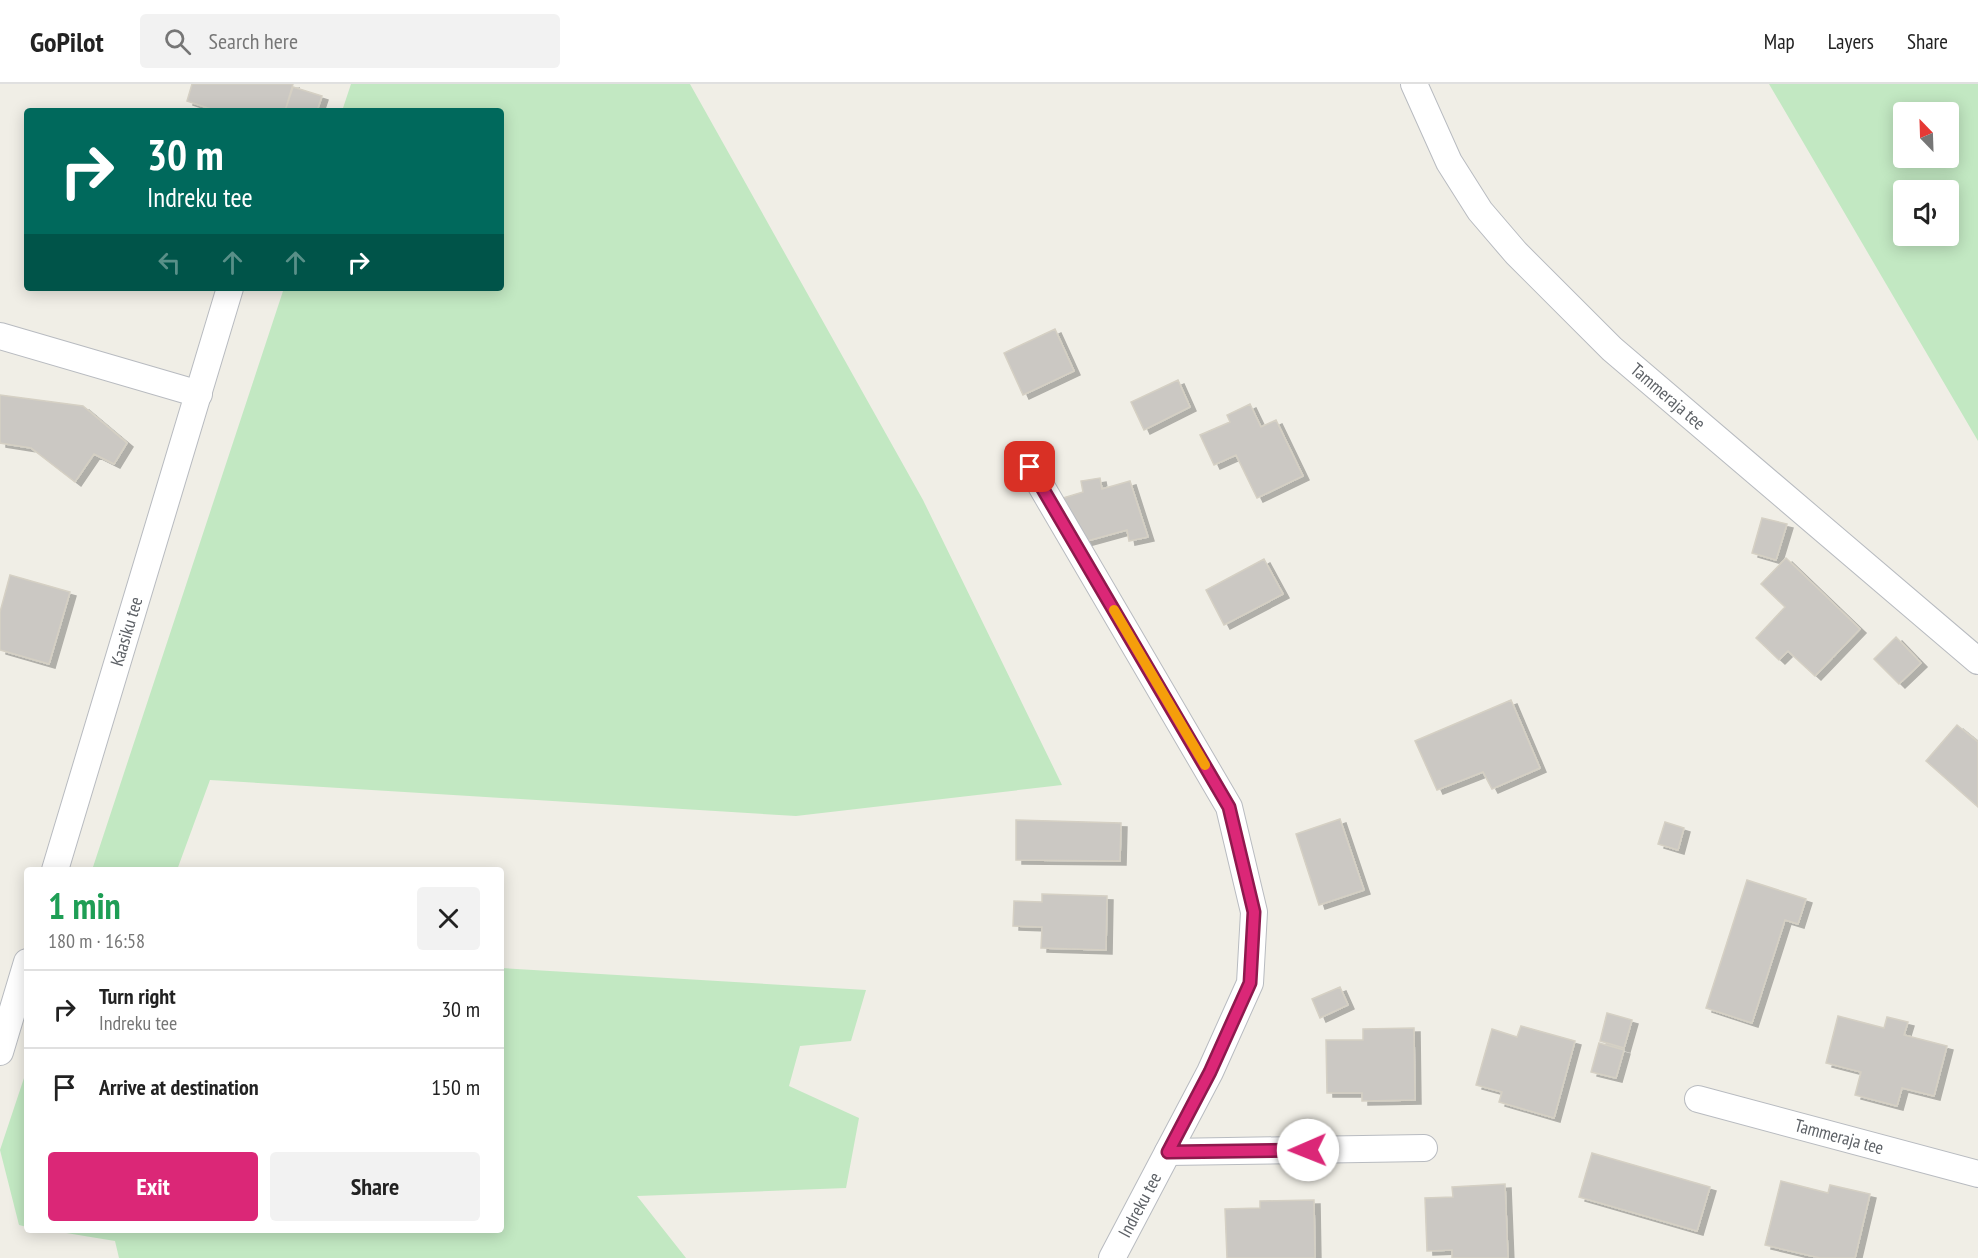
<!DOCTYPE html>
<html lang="en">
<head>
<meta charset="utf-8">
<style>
  body { margin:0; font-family:"PT Sans Narrow",sans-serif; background:#f2f2f2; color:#222; height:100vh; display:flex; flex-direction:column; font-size:22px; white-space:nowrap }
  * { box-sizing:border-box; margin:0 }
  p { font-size:20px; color:#767676 }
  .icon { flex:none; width:33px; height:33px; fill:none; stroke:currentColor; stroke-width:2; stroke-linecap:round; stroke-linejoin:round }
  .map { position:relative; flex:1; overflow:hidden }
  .side { position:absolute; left:24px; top:783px; width:480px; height:366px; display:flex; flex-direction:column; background:#fff; border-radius:6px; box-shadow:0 3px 15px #0003 }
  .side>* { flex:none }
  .top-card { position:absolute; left:24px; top:24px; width:480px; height:183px; border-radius:6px; box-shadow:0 3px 15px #0003; background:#00695c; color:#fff; overflow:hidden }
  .needle { width:39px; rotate:337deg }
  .buttons { position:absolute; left:1893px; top:18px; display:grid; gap:12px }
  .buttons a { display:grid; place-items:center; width:66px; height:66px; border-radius:6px; background:#fff; box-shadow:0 3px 15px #0003; font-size:30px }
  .pin { position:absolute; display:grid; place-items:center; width:51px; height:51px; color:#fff; margin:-26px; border-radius:12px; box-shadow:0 3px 9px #0006 }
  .me { position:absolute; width:66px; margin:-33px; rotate:269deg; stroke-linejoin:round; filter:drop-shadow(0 0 4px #0008) }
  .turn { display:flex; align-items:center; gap:21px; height:126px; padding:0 24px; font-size:27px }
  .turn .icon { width:78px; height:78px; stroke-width:2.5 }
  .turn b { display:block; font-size:42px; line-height:51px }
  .lanes { display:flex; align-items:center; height:57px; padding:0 24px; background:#0003; justify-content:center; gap:30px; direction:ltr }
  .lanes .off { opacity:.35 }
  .round { display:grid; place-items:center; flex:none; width:63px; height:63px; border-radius:6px; background:#f2f2f2 }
  .overview { display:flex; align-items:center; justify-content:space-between; height:102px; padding:0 24px }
  h1 { font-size:36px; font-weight:700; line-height:45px; color:#1e9e55 }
  .cta { display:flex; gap:12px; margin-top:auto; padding:12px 24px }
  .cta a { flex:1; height:69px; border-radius:6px; background:#db2777; color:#fff; font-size:24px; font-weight:700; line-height:69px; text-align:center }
  .cta a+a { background:#f2f2f2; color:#222 }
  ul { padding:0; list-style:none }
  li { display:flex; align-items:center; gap:18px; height:78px; padding:0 24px; border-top:2px solid #e0e0e0 }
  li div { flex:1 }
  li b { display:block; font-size:22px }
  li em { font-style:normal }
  header { display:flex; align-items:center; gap:36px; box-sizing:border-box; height:84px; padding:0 30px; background:#fff; border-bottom:2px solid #e0e0e0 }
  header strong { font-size:28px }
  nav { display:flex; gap:33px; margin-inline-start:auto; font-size:21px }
  .search { width:420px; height:54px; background:#f2f2f2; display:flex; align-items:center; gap:15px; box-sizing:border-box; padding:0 21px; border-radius:6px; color:#767676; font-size:22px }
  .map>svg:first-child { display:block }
  .green { fill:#c2e8c2; fill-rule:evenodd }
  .building { fill:#cbc8c3; stroke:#d5d0c4; stroke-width:1.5; filter:url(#shadow) }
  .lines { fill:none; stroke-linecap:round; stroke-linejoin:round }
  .street-casing { stroke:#b8bbc0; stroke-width:28 }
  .street { stroke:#fff; stroke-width:26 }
  .route-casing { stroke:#8e194d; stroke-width:15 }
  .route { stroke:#db2777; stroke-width:10 }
  .slow { stroke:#f59e0b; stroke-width:10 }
  .labels { text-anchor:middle; stroke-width:4.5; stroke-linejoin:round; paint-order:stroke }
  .street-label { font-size:18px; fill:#5d6166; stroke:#fff }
</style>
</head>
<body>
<header>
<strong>GoPilot</strong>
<div class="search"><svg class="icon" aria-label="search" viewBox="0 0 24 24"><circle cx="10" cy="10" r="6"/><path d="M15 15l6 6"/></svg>Search here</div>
<nav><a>Map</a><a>Layers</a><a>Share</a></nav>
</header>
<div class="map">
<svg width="1978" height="1174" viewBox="0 0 1978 1174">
  <defs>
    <filter id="shadow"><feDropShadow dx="6" dy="4" stdDeviation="0" flood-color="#0004"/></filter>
  </defs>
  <rect width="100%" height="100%" fill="#f0eee6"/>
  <path class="green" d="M351 0H690L923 416 1062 701 796 732 210 696 177 786H92L284 204H501V27H342Z
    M1769 0H1978V357ZM1948 28V74H1904V28ZM1904 106H1948V152H1904Z
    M501 884 866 906 851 957 800 962 789 1002 859 1034 846 1104 637 1112 686 1174H119L115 1157 48 1146H501Z
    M27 985V1143L19 1141 0 1066Z"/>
  <path class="building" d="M192 0H293L285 27H217L187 17Z
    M293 3 322 12 317 27H285Z
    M1055 245 1074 287 1023 311 1004 269Z
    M1178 296 1190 323 1144 346 1131 318Z
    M0 311 83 322 127 359 114 380 94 370 75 398 31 364 0 359Z
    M1250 320 1261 343 1276 336 1303 392 1257 414 1236 371 1214 381 1200 351 1230 338 1227 331Z
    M1100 394 1102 405 1130 397 1148 453 1129 457 1127 446 1076 460 1063 414 1083 408 1081 397Z
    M1762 434 1787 440 1776 476 1752 469Z
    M1786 474 1860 545 1815 592 1788 567 1779 576 1756 554 1785 523 1761 500Z
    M1264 475 1283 510 1224 541 1206 506Z
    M10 491 70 508 49 580 0 566V528Z
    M1896 553 1921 579 1899 600 1874 575Z
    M1511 616 1540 684 1492 705 1483 688 1437 706 1415 657Z
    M1957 641 1978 658V723L1926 677Z
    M1340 735 1364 806 1319 821 1296 750Z
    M1016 736 1121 739 1120 777 1016 776Z
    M1665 738 1684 744 1678 766 1658 760Z
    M1747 796 1806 815 1798 840 1785 836 1752 939 1706 924Z
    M1042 810 1107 812 1106 866 1041 864 1042 843 1013 842 1014 817 1042 818Z
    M1340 903 1348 921 1320 934 1312 915Z
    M1607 929 1632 936 1624 964 1600 957Z
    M1838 932 1884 944 1887 933 1908 938 1904 951 1947 962 1934 1012 1902 1004 1897 1022 1855 1011 1861 988 1826 979Z
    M1521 942 1575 957 1554 1034 1499 1018 1502 1008 1476 1001 1492 945 1517 953Z
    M1414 944 1415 1016 1362 1017V1009H1327L1326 956H1363V945Z
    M1599 959 1624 966 1616 994 1591 988Z
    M1592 1069 1710 1103 1697 1147 1579 1113Z
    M1781 1097 1828 1109 1830 1101 1870 1110 1855 1174H1820L1765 1161Z
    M1505 1100 1508 1174H1452V1166L1427 1167 1425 1114 1453 1113 1452 1103Z
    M1314 1116 1315 1174H1227L1225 1125 1260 1124V1117Z"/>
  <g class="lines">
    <defs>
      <g id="street">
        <path id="s1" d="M1414 0 1449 78 1480 127 1516 169 1612 265 1978 577"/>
        <path d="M0 252 199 310"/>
        <path d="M1030 383 1229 723 1254 828 1250 899 1210 988 1112 1174"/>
        <path id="s2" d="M55 786 230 204"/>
        <path d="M0 968 27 878"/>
        <path id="s3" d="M1698 1015 1978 1090"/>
        <path d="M1168 1068 1424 1064"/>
      </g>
    </defs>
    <use href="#street" class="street-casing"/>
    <use href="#street" class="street"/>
  </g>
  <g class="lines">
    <defs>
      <path id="route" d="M1030 383 1229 723 1254 828 1250 899 1210 988 1168 1068 1308 1066"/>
    </defs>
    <use href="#route" class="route-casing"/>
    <use href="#route" class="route"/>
    <path class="slow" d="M1114 526 1205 681"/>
  </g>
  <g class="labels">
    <g class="street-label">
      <text dy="6" stroke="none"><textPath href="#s1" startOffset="408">Tammeraja tee</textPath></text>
      <text dy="6" stroke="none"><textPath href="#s2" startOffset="249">Kaasiku tee</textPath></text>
      <text dy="6" stroke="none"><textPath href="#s3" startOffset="146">Tammeraja tee</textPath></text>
      <text transform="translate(1140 1121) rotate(-62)" y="6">Indreku tee</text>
    </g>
  </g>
</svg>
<div class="buttons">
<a><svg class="needle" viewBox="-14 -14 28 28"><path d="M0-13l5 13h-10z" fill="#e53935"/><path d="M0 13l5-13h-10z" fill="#767676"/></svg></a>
<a><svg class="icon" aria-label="sound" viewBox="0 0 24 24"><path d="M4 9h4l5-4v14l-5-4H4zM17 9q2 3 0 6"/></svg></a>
</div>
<div class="pin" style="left:1030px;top:383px;background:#d93025"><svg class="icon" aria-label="arrive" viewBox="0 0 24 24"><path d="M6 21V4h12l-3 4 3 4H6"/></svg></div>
<svg class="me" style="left:1308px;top:1066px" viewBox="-20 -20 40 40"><circle r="19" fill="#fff"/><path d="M0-13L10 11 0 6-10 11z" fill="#db2777"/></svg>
<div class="top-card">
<div class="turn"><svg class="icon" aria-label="right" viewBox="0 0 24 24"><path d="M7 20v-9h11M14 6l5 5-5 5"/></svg><div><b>30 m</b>Indreku tee</div></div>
<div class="lanes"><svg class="icon off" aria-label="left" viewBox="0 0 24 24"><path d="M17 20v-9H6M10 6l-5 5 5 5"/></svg><svg class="icon off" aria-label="ahead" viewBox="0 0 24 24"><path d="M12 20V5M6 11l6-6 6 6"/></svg><svg class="icon off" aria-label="ahead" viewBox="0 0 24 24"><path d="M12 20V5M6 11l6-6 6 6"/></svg><svg class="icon" aria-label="right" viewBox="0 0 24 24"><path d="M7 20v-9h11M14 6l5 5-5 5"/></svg></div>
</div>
<section class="side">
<div class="overview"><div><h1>1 min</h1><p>180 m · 16:58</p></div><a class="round"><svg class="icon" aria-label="close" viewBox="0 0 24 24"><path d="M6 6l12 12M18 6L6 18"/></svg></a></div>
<ul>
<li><svg class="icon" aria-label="right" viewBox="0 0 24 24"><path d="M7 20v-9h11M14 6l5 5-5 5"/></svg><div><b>Turn right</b><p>Indreku tee</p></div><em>30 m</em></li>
<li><svg class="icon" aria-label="arrive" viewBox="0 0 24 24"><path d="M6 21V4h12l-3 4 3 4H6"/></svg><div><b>Arrive at destination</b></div><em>150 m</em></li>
</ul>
<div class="cta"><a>Exit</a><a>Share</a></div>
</section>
</div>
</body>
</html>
